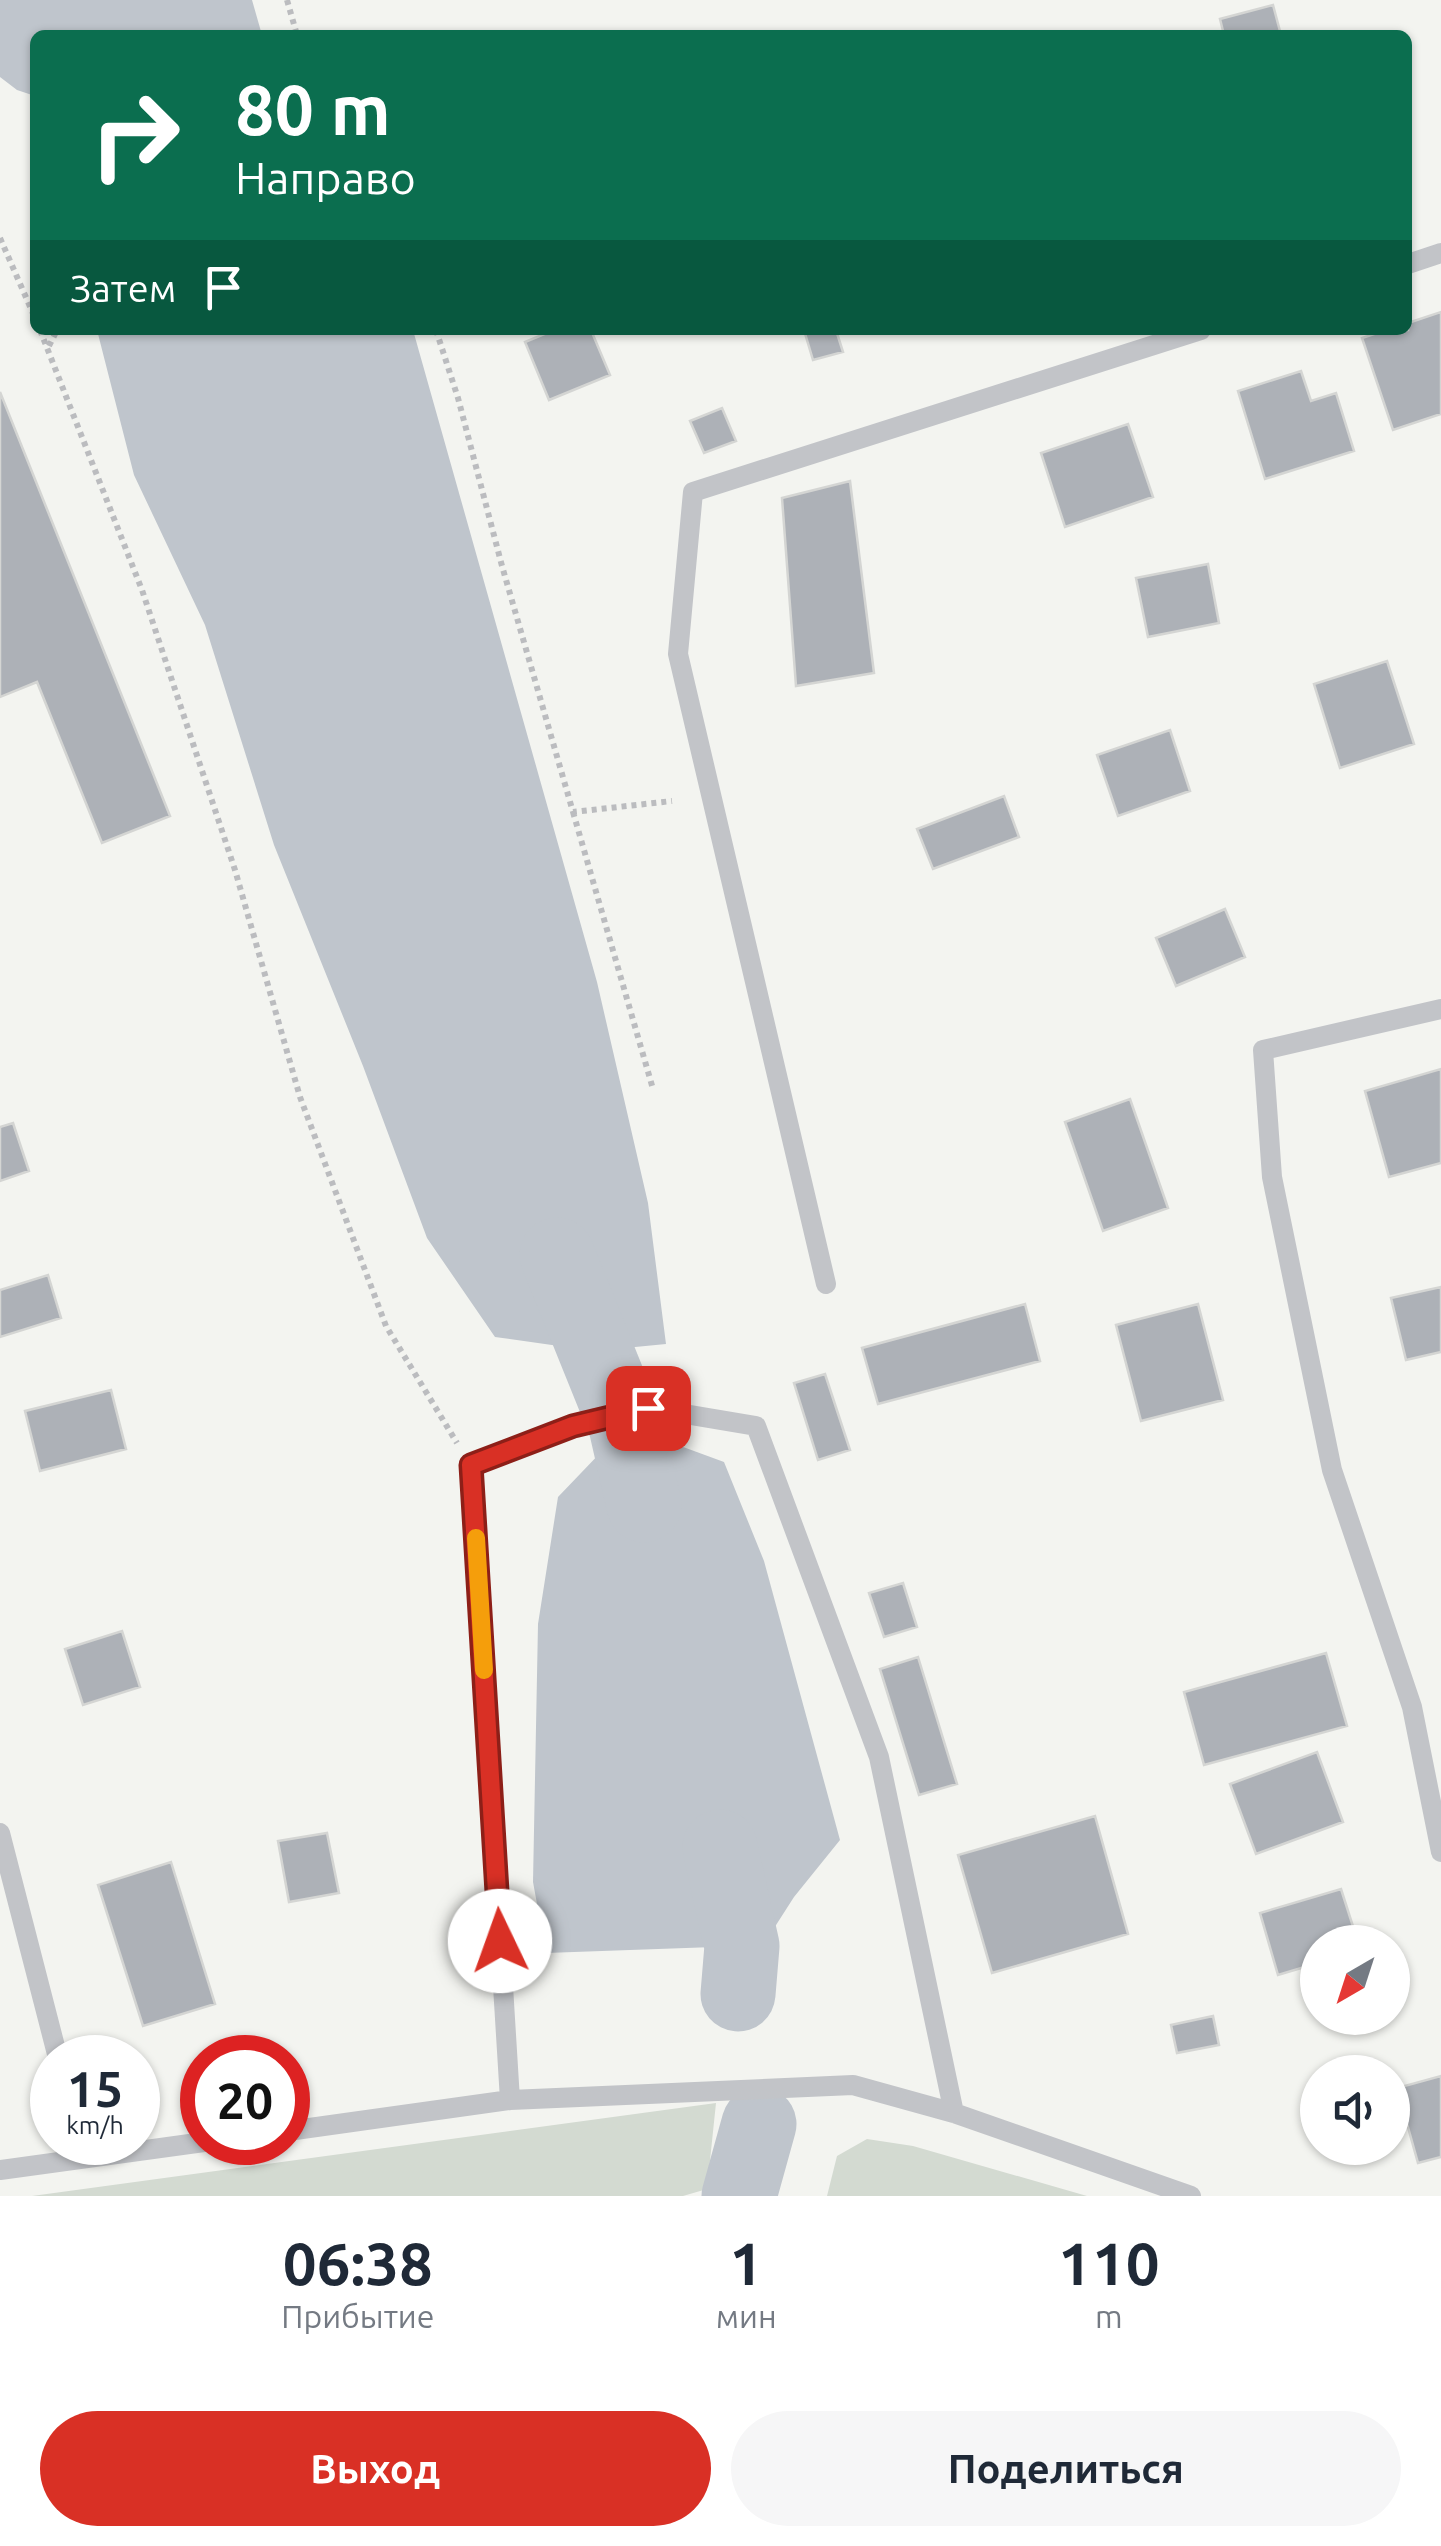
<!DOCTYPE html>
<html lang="ru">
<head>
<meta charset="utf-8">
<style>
  body { margin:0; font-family:Ubuntu,sans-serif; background:#f6f6f7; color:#1f2937; height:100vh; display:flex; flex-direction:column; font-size:38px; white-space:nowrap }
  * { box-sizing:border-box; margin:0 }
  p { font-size:32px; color:#747a83 }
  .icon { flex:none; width:55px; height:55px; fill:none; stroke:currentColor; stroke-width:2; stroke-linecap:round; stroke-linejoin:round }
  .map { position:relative; height:2196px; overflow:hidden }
  .side { display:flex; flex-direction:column; background:#fff; flex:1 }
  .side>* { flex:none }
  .guide { position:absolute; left:30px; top:30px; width:1382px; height:305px; border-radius:15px; box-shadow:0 2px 8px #0004; background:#0b6e4f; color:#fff; overflow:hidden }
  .needle { width:65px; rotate:219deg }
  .fabs { position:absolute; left:1300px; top:1925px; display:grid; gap:20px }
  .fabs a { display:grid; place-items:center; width:110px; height:110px; border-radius:50%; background:#fff; box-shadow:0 2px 8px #0004; font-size:50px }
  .speed { position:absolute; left:30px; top:2035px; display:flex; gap:20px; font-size:50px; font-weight:700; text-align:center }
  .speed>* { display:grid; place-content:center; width:130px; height:130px; border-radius:50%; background:#fff; box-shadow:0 2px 8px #0004; line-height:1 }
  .speed small { font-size:25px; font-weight:400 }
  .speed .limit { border:15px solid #d22; background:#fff; color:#111 }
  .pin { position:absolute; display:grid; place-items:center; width:85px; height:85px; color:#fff; margin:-42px; border-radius:20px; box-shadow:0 5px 15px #0006 }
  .me { position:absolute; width:110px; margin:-55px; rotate:357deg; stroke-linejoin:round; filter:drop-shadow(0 0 8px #0008) }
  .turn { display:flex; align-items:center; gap:35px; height:210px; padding:0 40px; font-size:45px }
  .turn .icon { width:130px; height:130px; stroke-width:2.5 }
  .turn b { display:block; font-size:70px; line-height:85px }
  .then { display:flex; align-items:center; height:95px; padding:0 40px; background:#0003; gap:20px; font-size:38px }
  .eta { display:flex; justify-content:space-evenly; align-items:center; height:170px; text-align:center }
  .eta b { font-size:60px; font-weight:700; line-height:70px }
  .primary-button { display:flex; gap:20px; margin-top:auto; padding:20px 40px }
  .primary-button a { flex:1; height:115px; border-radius:60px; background:#d93025; color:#fff; font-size:40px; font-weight:700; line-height:115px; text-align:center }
  .primary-button a+a { background:#f6f6f7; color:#1f2937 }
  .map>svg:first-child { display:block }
  .green { fill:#d3dad1 }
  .water { fill:#bfc5cc }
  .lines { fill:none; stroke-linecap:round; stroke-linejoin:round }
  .river { stroke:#bfc5cc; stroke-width:75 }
  .building { fill:#adb1b7; stroke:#d4d5d3; stroke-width:2.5 }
  .path { stroke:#bbbcbf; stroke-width:6; stroke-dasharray:5 5; stroke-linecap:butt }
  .lane { stroke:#c2c4c8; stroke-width:20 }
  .route-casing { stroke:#8d1f18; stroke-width:25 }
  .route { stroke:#d93025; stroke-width:18 }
  .slow { stroke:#f59e0b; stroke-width:18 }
</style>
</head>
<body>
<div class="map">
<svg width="1441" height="2196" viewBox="0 0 1441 2196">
  <rect width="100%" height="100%" fill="#f3f4f0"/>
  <path class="green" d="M716 2103 707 2189 683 2196H32Z
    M867 2139 913 2146 1087 2196H827L837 2156Z"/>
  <path class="water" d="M0 0H252L262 35H35V96L17 90 0 77Z
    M97 330H413L597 982 648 1203 666 1344 594 1351 495 1337 427 1238 363 1066 274 845 205 625 134 475Z
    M626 1426 724 1462 764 1561 840 1840 794 1897 769 1936 742 1946 546 1953 533 1882 538 1624 558 1497Z"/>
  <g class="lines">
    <path class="river" d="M557 1255 626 1426 644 1505
      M720 1847 742 1946 738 1994
      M739 2196 759 2124"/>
  </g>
  <path class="building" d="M1273 5 1281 35H1224L1220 19Z
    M1441 312V414L1393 430 1362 338 1386 330H1408V323Z
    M554 330H591L610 375 549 400 525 342Z
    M804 330H836L843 352 813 360Z
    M1301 371 1311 401 1336 393 1354 451 1265 479 1238 391Z
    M0 392 170 816 102 843 37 682 0 697Z
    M722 408 736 441 704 453 690 421Z
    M1128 424 1153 497 1065 527 1041 453Z
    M850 481 874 673 796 686 782 498Z
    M1208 564 1219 623 1148 637 1136 578Z
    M1387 661 1414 744 1340 768 1314 684Z
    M1170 730 1190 791 1118 816 1097 755Z
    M1004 796 1019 837 933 869 917 829Z
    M1225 909 1245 957 1176 986 1156 938Z
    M1441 1069V1163L1389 1177 1365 1091Z
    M1130 1099 1168 1208 1103 1231 1065 1122Z
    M13 1123 29 1171 0 1181V1127Z
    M48 1275 61 1318 0 1337V1290Z
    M1441 1287V1352L1406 1360 1391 1298Z
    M1025 1304 1040 1361 878 1404 862 1348Z
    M1198 1304 1223 1400 1141 1421 1116 1325Z
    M825 1374 850 1450 818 1460 794 1383Z
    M111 1390 126 1449 40 1471 25 1411Z
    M903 1583 917 1627 884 1637 869 1593Z
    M122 1631 140 1687 83 1705 65 1649Z
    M1326 1653 1347 1726 1204 1765 1184 1692Z
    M918 1657 957 1784 919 1795 880 1669Z
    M1317 1752 1343 1822 1256 1854 1230 1784Z
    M1095 1816 1128 1934 992 1973 958 1855Z
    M327 1833 339 1893 289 1902 278 1841Z
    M171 1862 215 2004 143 2026 98 1885Z
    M1341 1889 1358 1942H1318V1963L1278 1975 1260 1913Z
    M1213 2016 1219 2045 1177 2053 1171 2025Z
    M1441 2076V2157L1418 2163 1397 2088Z"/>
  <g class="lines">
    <path class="path" d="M287 0 297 35
      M0 238 35 318
      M40 330 142 590 235 870 300 1097 386 1326 457 1443
      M436 330 458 398 502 566 573 812 672 801
      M49 346 57 330
      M573 812 653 1089"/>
    <path class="lane" d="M1408 264 1441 253
      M1441 1009 1263 1050 1272 1177 1332 1470 1412 1707 1441 1852
      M826 1284 678 654 693 492 1201 330
      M0 1833 58 2058
      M510 2100 471 1465 573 1425 649 1408 756 1426 879 1757 954 2113
      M288 2131 510 2100 853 2085 954 2113 1191 2196
      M0 2170 204 2142"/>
  </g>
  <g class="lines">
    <defs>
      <path id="route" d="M500 1941 471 1465 573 1426 648 1408"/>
    </defs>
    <use href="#route" class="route-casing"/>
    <use href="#route" class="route"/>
    <path class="slow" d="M476 1538 484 1670"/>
  </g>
</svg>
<div class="fabs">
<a><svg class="needle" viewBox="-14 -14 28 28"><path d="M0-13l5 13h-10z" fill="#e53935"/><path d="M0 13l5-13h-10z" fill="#747a83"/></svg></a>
<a><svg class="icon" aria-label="sound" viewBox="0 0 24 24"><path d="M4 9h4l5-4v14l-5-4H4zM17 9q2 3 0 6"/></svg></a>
</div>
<div class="speed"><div>15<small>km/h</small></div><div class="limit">20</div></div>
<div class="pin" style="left:648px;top:1408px;background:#d93025"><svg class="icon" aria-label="arrive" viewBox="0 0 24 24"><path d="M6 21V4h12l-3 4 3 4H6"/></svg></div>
<svg class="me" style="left:500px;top:1941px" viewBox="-20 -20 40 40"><circle r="19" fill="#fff"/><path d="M0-13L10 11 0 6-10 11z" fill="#d93025"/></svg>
<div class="guide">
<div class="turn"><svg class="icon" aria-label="right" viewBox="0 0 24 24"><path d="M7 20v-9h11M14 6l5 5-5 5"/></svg><div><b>80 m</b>Направо</div></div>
<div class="then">Затем<svg class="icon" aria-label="arrive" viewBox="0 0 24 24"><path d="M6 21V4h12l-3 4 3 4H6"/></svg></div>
</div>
</div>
<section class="side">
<div class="eta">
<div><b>06:38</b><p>Прибытие</p></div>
<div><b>1</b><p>мин</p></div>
<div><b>110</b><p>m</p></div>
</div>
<div class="primary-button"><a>Выход</a><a>Поделиться</a></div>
</section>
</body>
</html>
